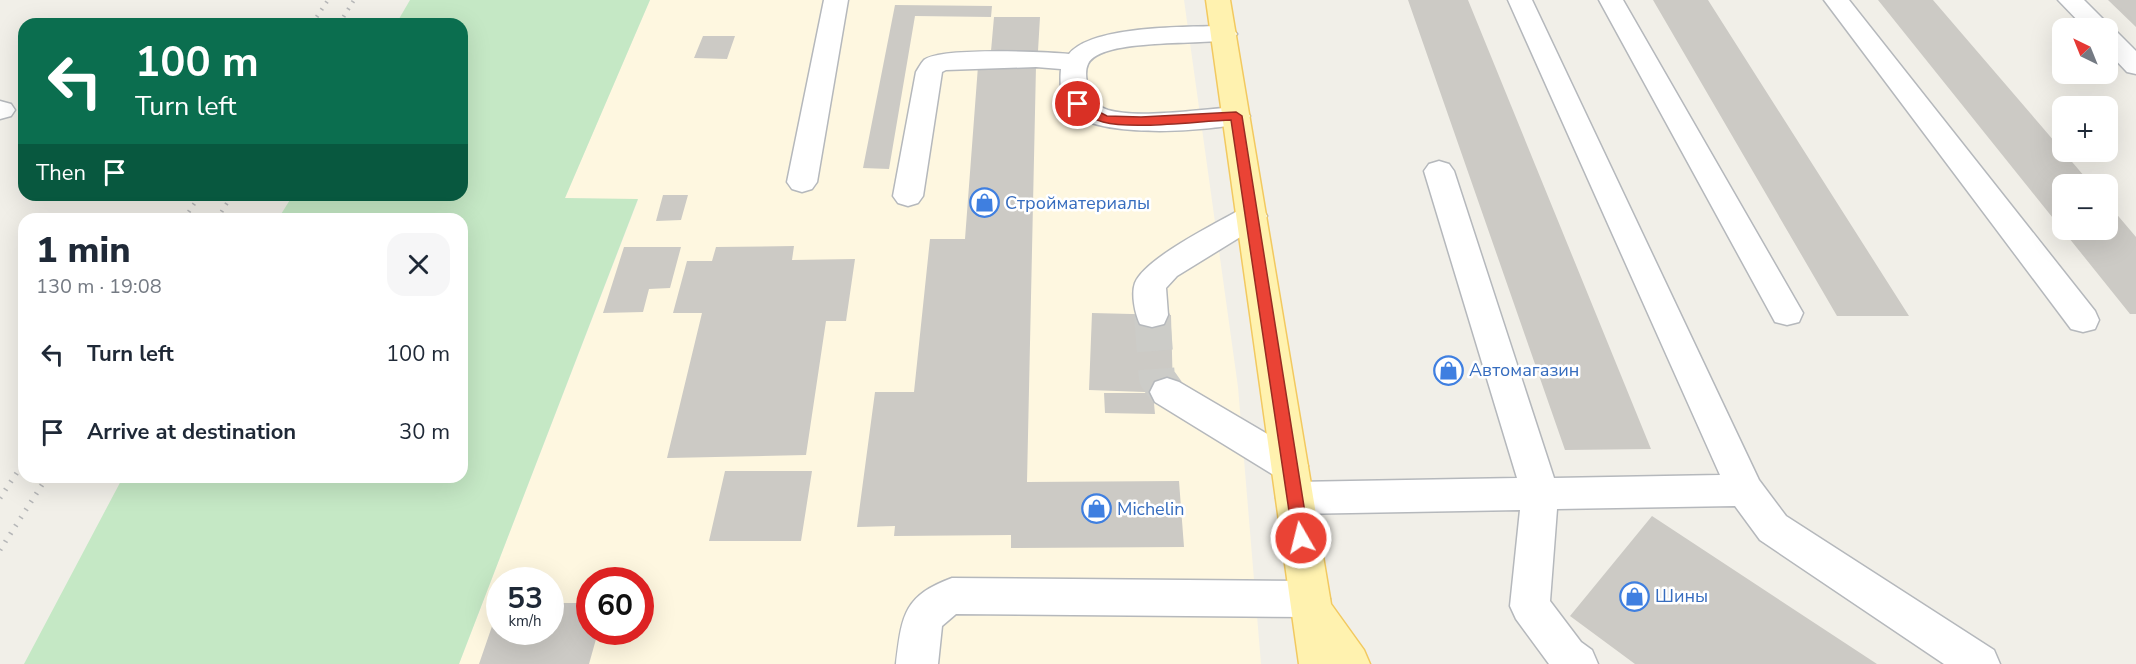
<!DOCTYPE html>
<html lang="en">
<head>
<meta charset="utf-8">
<style>
  body { margin:0; font-family:"Nunito Sans",sans-serif; background:#f6f6f7; color:#1f2937; height:100vh; display:flex; flex-direction:column; font-size:22px; white-space:nowrap }
  * { box-sizing:border-box; margin:0 }
  p { font-size:20px; color:#747a83 }
  .icon { flex:none; width:33px; height:33px; fill:none; stroke:currentColor; stroke-width:2; stroke-linecap:round; stroke-linejoin:round }
  .map { position:relative; flex:1; overflow:hidden }
  .details { position:absolute; left:18px; top:213px; width:450px; height:270px; display:flex; flex-direction:column; background:#fff; border-radius:18px; box-shadow:0 6px 24px #0002 }
  .details>* { flex:none }
  .banner { position:absolute; left:18px; top:18px; width:450px; height:183px; border-radius:18px; box-shadow:0 6px 24px #0002; background:#0b6e4f; color:#fff; overflow:hidden }
  .needle { width:39px; rotate:317deg }
  .controls { position:absolute; left:2052px; top:18px; display:grid; gap:12px }
  .controls a { display:grid; place-items:center; width:66px; height:66px; border-radius:12px; background:#fff; box-shadow:0 6px 24px #0002; font-size:30px }
  .speed { position:absolute; left:486px; top:567px; display:flex; gap:12px; font-size:30px; font-weight:700; text-align:center }
  .speed>* { display:grid; place-content:center; width:78px; height:78px; border-radius:50%; background:#fff; box-shadow:0 6px 24px #0002; line-height:1 }
  .speed small { font-size:15px; font-weight:400 }
  .speed .limit { border:9px solid #d22; background:#fff; color:#111 }
  .pin { position:absolute; display:grid; place-items:center; width:51px; height:51px; color:#fff; margin:-26px; border:3px solid #fff; border-radius:50%; box-shadow:0 2px 6px #0007 }
  .me { position:absolute; width:66px; margin:-33px; rotate:352deg; stroke-linejoin:round; filter:drop-shadow(0 0 4px #0008) }
  .turn { display:flex; align-items:center; gap:21px; height:126px; padding:0 18px; font-size:27px }
  .turn .icon { width:78px; height:78px; stroke-width:2.5 }
  .turn b { display:block; font-size:42px; line-height:51px }
  .then { display:flex; align-items:center; height:57px; padding:0 18px; background:#0003; gap:12px; font-size:22px }
  .round { display:grid; place-items:center; flex:none; width:63px; height:63px; border-radius:18px; background:#f6f6f7 }
  .head { display:flex; align-items:center; justify-content:space-between; height:102px; padding:0 18px }
  h1 { font-size:36px; font-weight:800; line-height:45px }
  ul { padding:0; list-style:none }
  li { display:flex; align-items:center; gap:18px; height:78px; padding:0 18px }
  li div { flex:1 }
  li b { display:block; font-size:22px }
  li em { font-style:normal }
  .map>svg:first-child { display:block }
  .commercial { fill:#fef7e0; fill-rule:evenodd }
  .green { fill:#c5e8c5 }
  .building { fill:#cccac5 }
  .lines { fill:none; stroke-linecap:round; stroke-linejoin:round }
  .minor-tunnel { stroke:#ccccc8; stroke-width:36; stroke-dasharray:36 18; stroke-linecap:butt }
  .minor-casing { stroke:#b5b8bc; stroke-width:3 }
  .major-casing { stroke:#f2c960; stroke-width:3 }
  .minor { fill:#fff; fill-rule:evenodd }
  .major { fill:#fff2af; fill-rule:evenodd }
  .rail-far1 { stroke:#b6b7b8; stroke-width:4; stroke-dasharray:1.5 7; stroke-linecap:butt }
  .rail { stroke:#b6b7b8; stroke-width:5; stroke-dasharray:1.5 8; stroke-linecap:butt }
  .route { fill:#ea4335; stroke:#982c22; stroke-width:1.5 }
  .labels { text-anchor:middle; stroke-width:5; stroke-linejoin:round; paint-order:stroke }
  .shop-label { font-size:18px; fill:#366cbe; stroke:#fff; text-anchor:start }
</style>
</head>
<body>
<div class="map">
<svg width="2136" height="664" viewBox="0 0 2136 664">
  <rect width="100%" height="100%" fill="#f1efe8"/>
  <path class="commercial" d="M650 0H1184L1238 387 1261 664H459L638 200 565 198ZM500 580H550V632H500ZM590 580H640V632H590Z"/>
  <path class="green" d="M410 0H650L565 198 638 199 459 664H24L123 477H462V219H278L293 195H462V24H396Z"/>
  <path class="building" d="M1408 0H1468L1651 449 1565 450Z
    M1653 0H1708L1909 316H1837Z
    M1878 0H1933L2091 184H2062V230H2108V204L2136 237V314H2130Z
    M2108 0H2136V27Z
    M895 5 992 6 991 17 915 16 889 169 863 168Z
    M994 17H1040L1038 51H991Z
    M703 36H735L727 59 694 58Z
    M978 66H1036L1027 482 1179 481 1184 547 1011 548V535L894 536 895 526 857 527 875 392H914L930 239H965Z
    M663 195H688L681 220 656 221Z
    M794 246 792 260 855 259 846 321H826L806 455 667 458 702 313H673L687 261H712L716 247Z
    M624 247H681L670 288 649 289 643 312 603 313Z
    M1092 313 1171 315 1173 393 1089 390Z
    M1104 393H1153L1155 414 1105 413Z
    M725 471H812L801 541H709Z
    M1652 516 1877 664H1635L1570 616Z
    M550 603H590V632H598L589 664H479L499 606 500 632H550Z"/>
  <g class="lines">
    <path class="minor-tunnel" d="M1152 315 1157 378 1167 392"/>
    <defs>
      <path id="minor" d="M824 0H848L817 182 812 189 802 192 792 189 787 182Z
        M1508 0H1532L1759 480 1786 516 1994 650 2000 664H1944L1760 540 1735 506 1557 509 1550 601 1581 642 1592 650 1598 664H1549L1516 619 1510 606 1520 510 1295 514 1282 509 1276 498 1282 487 1295 482 1517 478 1424 171 1429 164 1439 161 1449 164 1454 171 1554 478 1720 475Z
        M1599 0H1623L1803 313 1799 322 1787 325 1775 322Z
        M1824 0H1849L2095 311 2099 320 2095 329 2083 332 2071 329Z
        M2058 0H2084L2112 28 2111 30 2117 32 2136 51V74L2127 72 2108 52V28H2085Z
        M1224 26 1233 29 1237 34 1233 39C1205 46 1101 37 1088 64 1083 74 1089 90 1091 101 1096 104 1102 108 1108 110 1138 119 1203 109 1236 107L1246 110 1250 116 1246 122C1209 132 1093 140 1068 109 1060 100 1060 80 1061 69L1036 67 946 70 942 72 923 196 918 203 908 206 898 203 893 196 916 72C918 69 921 63 924 60 940 47 1045 52 1069 54 1092 25 1188 27 1224 26Z
        M0 101 11 104 15 110 11 116 0 119Z
        M1252 206 1263 209 1267 216 1263 223 1177 276 1166 288 1168 315 1164 324 1152 327 1140 324C1135 314 1131 294 1135 283 1145 258 1217 223 1241 209Z
        M1167 378 1179 382 1303 455 1308 466 1303 477 1290 481 1277 477 1155 402 1150 392 1155 382Z
        M952 578 1310 581 1324 586 1330 599 1324 612 1310 617 956 614 942 626 938 664H896C902 616 903 596 952 578Z"/>
      <path id="major" d="M1206 0H1230L1331 604 1364 650 1370 664H1299Z"/>
    </defs>
    <use href="#minor" class="minor-casing"/>
    <use href="#major" class="major-casing"/>
    <use href="#minor" class="minor"/>
    <use href="#major" class="major"/>
    <path class="rail-far1" d="M312 24 328 0
      M339 24 354 0
      M184 219 200 195
      M217 219 232 195"/>
    <path class="rail" d="M0 498 24 462
      M0 550 47 477"/>
  </g>
  <path class="route" d="M1078 101 1107 116 1141 117 1236 112 1242 116 1309 538 1307 543 1301 545 1295 543 1293 538 1231 120C1198 121 1133 130 1103 122 1092 119 1083 114 1074 107V102Z"/>
  <defs>
    <symbol id="shop-ring" viewBox="-11 -11 22 22"><circle r="9.5" fill="#fff" stroke="#3f7fe0" stroke-width="1.5"/><path d="M-5-2.5h2.3a2.7 3.5 0 0 1 5.4 0H5L5.5 6h-11ZM-1.5-2.5h3a1.5 2.3 0 0 0-3 0Z" fill="#3f7fe0"/></symbol>
  </defs>
  <g fill-rule="evenodd">
    <use href="#shop-ring" x="968" y="186" width="33" height="33"/>
    <use href="#shop-ring" x="1432" y="354" width="33" height="33"/>
    <use href="#shop-ring" x="1080" y="492" width="33" height="33"/>
    <use href="#shop-ring" x="1618" y="580" width="33" height="33"/>
  </g>
  <g class="labels">
    <g class="shop-label">
      <text x="1005" y="209">Стройматериалы</text>
      <text x="1469" y="376">Автомагазин</text>
      <text x="1117" y="515">Michelin</text>
      <text x="1655" y="602">Шины</text>
    </g>
  </g>
</svg>
<div class="controls">
<a><svg class="needle" viewBox="-14 -14 28 28"><path d="M0-13l5 13h-10z" fill="#e53935"/><path d="M0 13l5-13h-10z" fill="#747a83"/></svg></a>
<a>+</a>
<a>−</a>
</div>
<div class="speed"><div>53<small>km/h</small></div><div class="limit">60</div></div>
<div class="pin" style="left:1078px;top:104px;background:#d93025"><svg class="icon" aria-label="arrive" viewBox="0 0 24 24"><path d="M6 21V4h12l-3 4 3 4H6"/></svg></div>
<svg class="me" style="left:1301px;top:538px" viewBox="-20 -20 40 40"><circle r="17" fill="#ea4335" stroke="#fff" stroke-width="3"/><path d="M0-11L8 9 0 5-8 9z" fill="#fff"/></svg>
<div class="banner">
<div class="turn"><svg class="icon" aria-label="left" viewBox="0 0 24 24"><path d="M17 20v-9H6M10 6l-5 5 5 5"/></svg><div><b>100 m</b>Turn left</div></div>
<div class="then">Then<svg class="icon" aria-label="arrive" viewBox="0 0 24 24"><path d="M6 21V4h12l-3 4 3 4H6"/></svg></div>
</div>
<section class="details">
<div class="head"><div><h1>1 min</h1><p>130 m · 19:08</p></div><a class="round"><svg class="icon" aria-label="close" viewBox="0 0 24 24"><path d="M6 6l12 12M18 6L6 18"/></svg></a></div>
<ul>
<li><svg class="icon" aria-label="left" viewBox="0 0 24 24"><path d="M17 20v-9H6M10 6l-5 5 5 5"/></svg><div><b>Turn left</b></div><em>100 m</em></li>
<li><svg class="icon" aria-label="arrive" viewBox="0 0 24 24"><path d="M6 21V4h12l-3 4 3 4H6"/></svg><div><b>Arrive at destination</b></div><em>30 m</em></li>
</ul>
</section>
</div>
</body>
</html>
